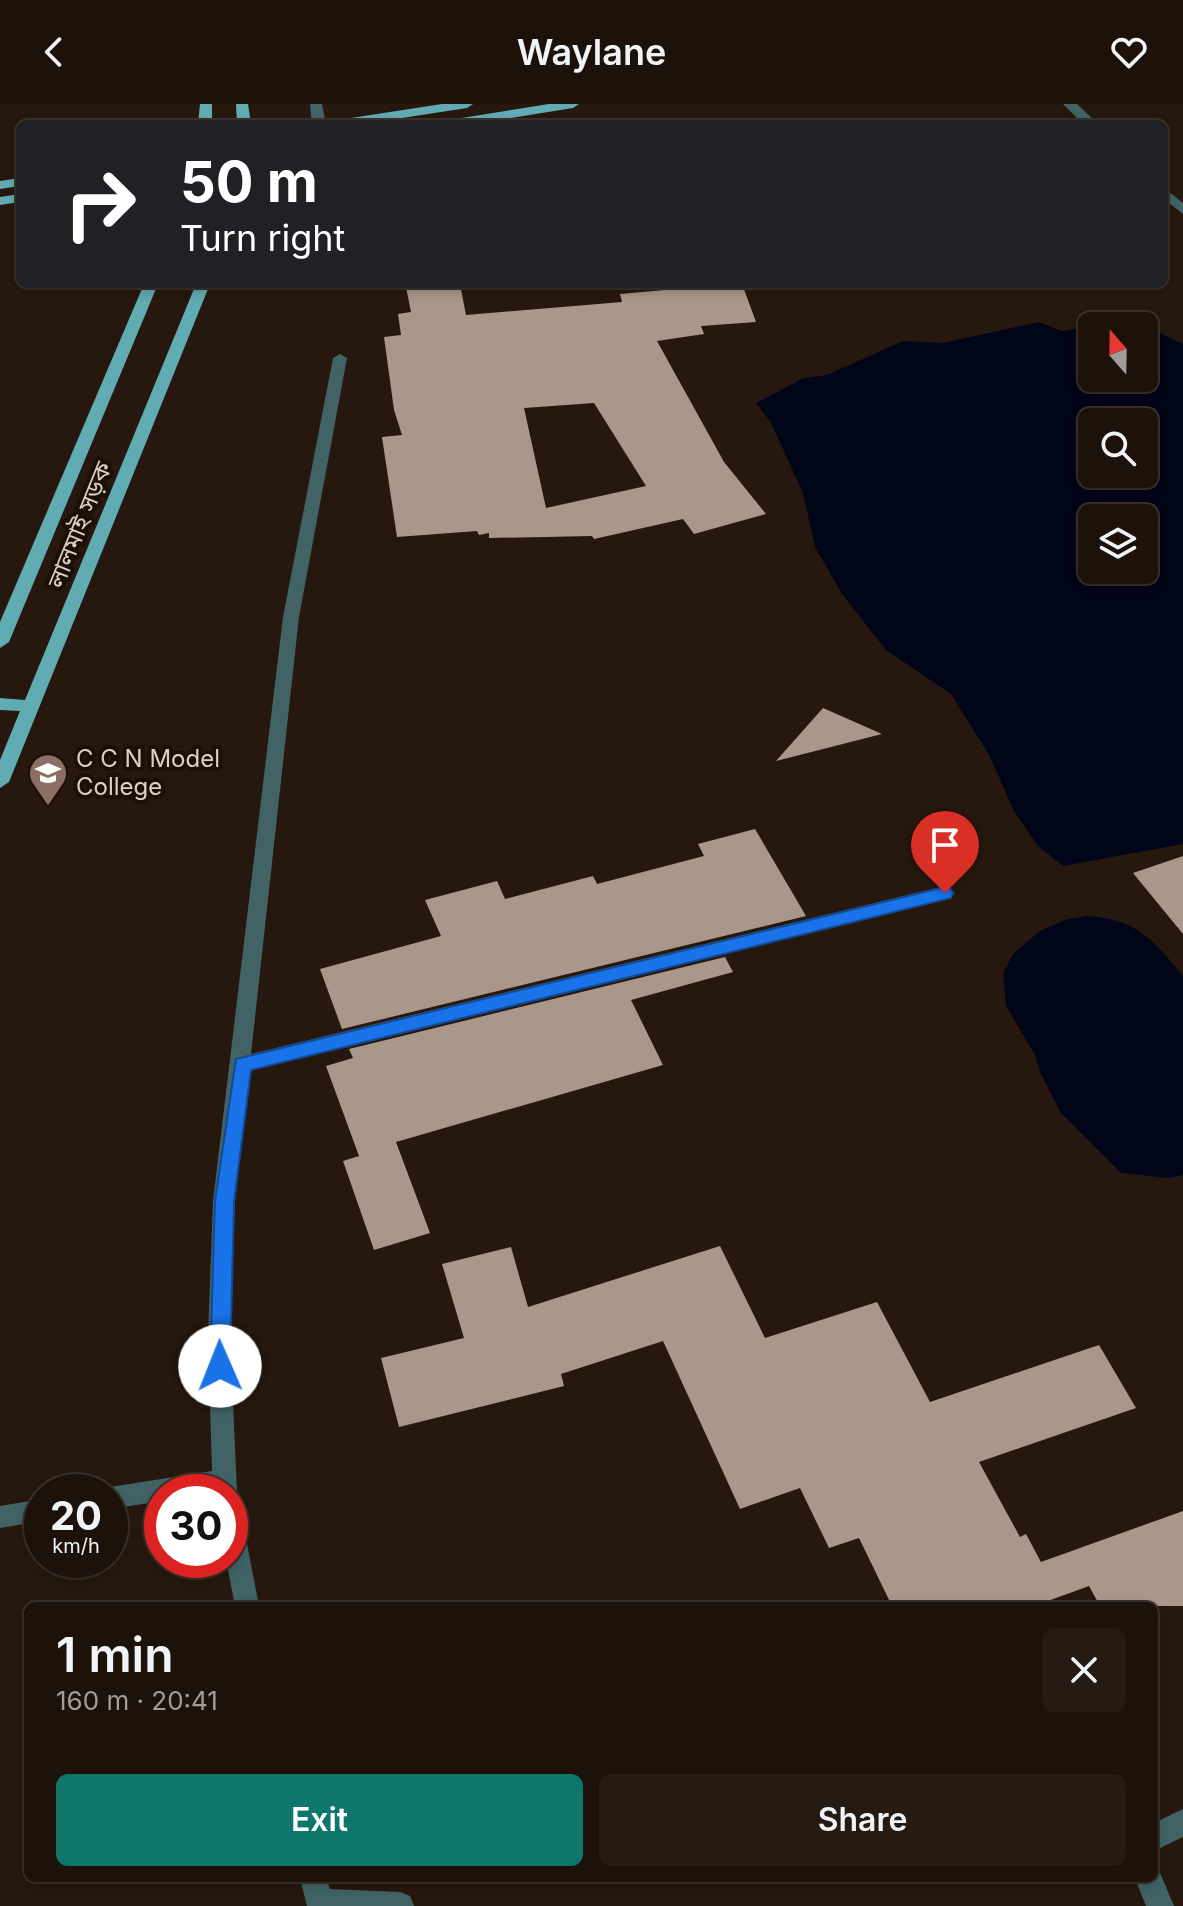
<!DOCTYPE html>
<html lang="en">
<head>
<meta charset="utf-8">
<style>
  body { margin:0; font-family:Inter,"Noto Sans Bengali",sans-serif; background:#251b13; color:#f1f3f6; height:100vh; display:flex; flex-direction:column; font-size:30px; white-space:nowrap }
  * { box-sizing:border-box; margin:0 }
  p { font-size:26px; color:#a09e9c }
  .icon { flex:none; width:44px; height:44px; fill:none; stroke:currentColor; stroke-width:2; stroke-linecap:round; stroke-linejoin:round }
  .map { position:relative; flex:1; overflow:hidden }
  .details { position:absolute; left:24px; top:1498px; width:1134px; height:280px; display:flex; flex-direction:column; background:#1c120a; border-radius:12px; box-shadow:0 4px 12px #0003,0 0 0 2px #3a322b }
  .details>* { flex:none }
  .banner { position:absolute; left:16px; top:16px; width:1152px; height:168px; border-radius:12px; box-shadow:0 4px 12px #0003,0 0 0 2px #3a322b; background:#202124; color:#fff; overflow:hidden }
  .needle { width:52px; rotate:340deg }
  .fabs { position:absolute; left:1078px; top:208px; display:grid; gap:16px }
  .fabs a { display:grid; place-items:center; width:80px; height:80px; border-radius:12px; background:#1c120a; box-shadow:0 4px 12px #0003,0 0 0 2px #3a322b; font-size:40px }
  .speed { position:absolute; left:24px; top:1370px; display:flex; gap:16px; font-size:40px; font-weight:700; text-align:center }
  .speed>* { display:grid; place-content:center; width:104px; height:104px; border-radius:50%; background:#1c120a; box-shadow:0 4px 12px #0003,0 0 0 2px #3a322b; line-height:1 }
  .speed small { font-size:20px; font-weight:400 }
  .speed .limit { border:12px solid #d22; background:#fff; color:#111 }
  .pin { position:absolute; display:grid; place-items:center; width:68px; height:68px; color:#fff; margin:-82px -34px; border-radius:50% 50% 50% 0; rotate:-45deg; box-shadow:0 0 8px #0007 }
  .pin .icon { rotate:45deg }
  .me { position:absolute; width:88px; margin:-44px; rotate:359deg; stroke-linejoin:round; filter:drop-shadow(0 0 6px #0008) }
  .turn { display:flex; align-items:center; gap:28px; height:168px; padding:0 32px; font-size:36px }
  .turn .icon { width:104px; height:104px; stroke-width:2.5 }
  .turn b { display:block; font-size:56px; line-height:68px }
  .round { display:grid; place-items:center; flex:none; width:84px; height:84px; border-radius:12px; background:#251b13 }
  .summary { display:flex; align-items:center; justify-content:space-between; height:136px; padding:0 32px }
  h1 { font-size:48px; font-weight:600; line-height:60px }
  .action { display:flex; gap:16px; margin-top:auto; padding:16px 32px }
  .action a { flex:1; height:92px; border-radius:12px; background:#0f766e; color:#fff; font-size:32px; font-weight:600; line-height:92px; text-align:center }
  .action a+a { background:#251b13; color:#f1f3f6 }
  header { display:flex; justify-content:space-between; align-items:center; height:104px; padding:0 32px; background:#1c120a; font-size:36px; font-weight:600 }
  .map>svg:first-child { display:block }
  .water { fill:#000518; fill-rule:evenodd }
  .building { fill:#aa978b; fill-rule:evenodd }
  .lines { fill:none; stroke-linecap:round; stroke-linejoin:round }
  .minor { fill:#416366; fill-rule:evenodd }
  .major { fill:#61abb2; fill-rule:evenodd }
  .route { fill:#1a73e8; stroke:#114b97; stroke-width:2 }
  .labels { text-anchor:middle; stroke-width:8; stroke-linejoin:round; paint-order:stroke }
  .street-label { font-size:24px; fill:#dad0c9; stroke:#1c0f06 }
  .poi-label { font-size:24px; fill:#dad0c9; stroke:#1c0f06; text-anchor:start }
</style>
</head>
<body>
<header><svg class="icon" aria-label="back" viewBox="0 0 24 24"><path d="M15 5l-7 7 7 7"/></svg>Waylane<svg class="icon" aria-label="heart" viewBox="0 0 24 24"><path d="M12 20l-8-8c-3-5 5-10 8-4 3-6 11-1 8 4z"/></svg></header>
<div class="map">
<svg width="1183" height="1802" viewBox="0 0 1183 1802">
  <rect width="100%" height="100%" fill="#26180e"/>
  <path class="water" d="M1039 218 1062 227 1092 222V274H1144V222L1183 240V740L1063 762 1038 742 1015 709 989 651 951 590 886 546 842 490 815 443 803 389 771 319 756 299 804 274 827 271 903 237 943 239ZM1092 318H1144V370H1092ZM1092 414H1144V466H1092Z
    M1087 812C1136 815 1153 835 1183 872V1071L1168 1074 1121 1069 1061 1009 1041 970 1035 951 1006 902 1003 869 1014 849 1040 827 1068 815Z"/>
  <path class="building" d="M460 180 466 211 622 198 620 190 687 184 685 180H742L756 218 701 222 704 230 657 237 724 358 766 410 694 430 683 415 594 435 592 432 489 434V429L479 431 477 427 397 433 382 333 402 331 394 306 384 233 401 231 398 210 411 208 406 183ZM594 299 646 382 546 404 524 304Z
    M823 604 882 630 776 657Z
    M755 725 806 812 342 925 320 865 441 832 425 796 497 777 505 795 593 772 597 780 704 752 698 740Z
    M1183 752V830L1133 769Z
    M725 853 733 868 631 896 663 961 396 1038 430 1129 374 1146 343 1057 359 1052 326 962 353 954 349 945Z
    M720 1142 765 1234 877 1198 930 1298 1099 1241 1136 1304 979 1358 1020 1433 1026 1430 1041 1458 1183 1407V1502H1100L1089 1482 1034 1502H892L859 1434 829 1444 800 1384 740 1405 663 1237 561 1270 564 1282 399 1323 381 1254 464 1234 442 1160 511 1143 528 1203Z"/>
  <g class="lines">
    <path class="minor" d="M310 0H322L326 20H312Z
      M1063 0H1077L1098 20H1083Z
      M1164 84 1183 99V110L1164 95Z
      M340 250 347 254 299 513 251 950 945 782 955 789 945 796 249 966 235 1097 230 1233 237 1388 230 1397V1388H162V1397L110 1405V1388H101L110 1383 212 1367 208 1233 213 1097 283 513 333 254Z
      M42 1395V1417L0 1424V1402Z
      M230 1403 239 1406 242 1414 259 1502H235L226 1456H230Z
      M1183 1705V1733L1154 1747V1719Z
      M1154 1763 1158 1764 1174 1802H1146L1135 1774H1154Z
      M300 1774H326L330 1785 400 1788 410 1792 414 1802H307Z"/>
    <path class="major" d="M200 0H212V20H198Z
      M236 0H248L251 20H237Z
      M442 0H473L467 4 363 20H331L338 16Z
      M549 0H579L573 4 473 20H442L449 16Z
      M20 74V82L0 85V77Z
      M20 90V98L0 101V93Z
      M144 180H158L9 538 0 544V518Z
      M196 180H210L9 678 0 684V656L20 607 0 606V594L25 596Z"/>
  </g>
  <path class="route" d="M945 783 951 785 953 789 951 794 251 966 234 1097 230 1262 227 1268 220 1271 213 1268 210 1262 215 1097 236 955Z"/>
  <defs>
    <symbol id="university-pin" viewBox="-11 -11 22 30"><path d="M0 17L-7.5 6A9.5 9.5 0 1 1 7.5 6Z" fill="#8d6e63" stroke="#1c0f06"/><path d="M0-5L7-2L0 1L-7-2ZM-4 1L0 2.5L4 1V4Q0 6-4 4Z" fill="#fff"/></symbol>
  </defs>
  <g fill-rule="evenodd">
    <use href="#university-pin" x="26" y="647" width="44" height="60"/>
  </g>
  <g class="labels">
    <g class="street-label">
      <text transform="translate(80 421) rotate(-68)" y="8">লালমাই সড়ক</text>
    </g>
    <g class="poi-label">
      <text x="76" y="663">C C N Model<tspan x="76" dy="28">College</tspan></text>
    </g>
  </g>
</svg>
<div class="fabs">
<a><svg class="needle" viewBox="-14 -14 28 28"><path d="M0-13l5 13h-10z" fill="#e53935"/><path d="M0 13l5-13h-10z" fill="#a09e9c"/></svg></a>
<a><svg class="icon" aria-label="search" viewBox="0 0 24 24"><circle cx="10" cy="10" r="6"/><path d="M15 15l6 6"/></svg></a>
<a><svg class="icon" aria-label="layers" viewBox="0 0 24 24"><path d="M12 4l9 5-9 5-9-5zM3 14l9 5 9-5"/></svg></a>
</div>
<div class="speed"><div>20<small>km/h</small></div><div class="limit">30</div></div>
<div class="pin" style="left:945px;top:789px;background:#d93025"><svg class="icon" aria-label="arrive" viewBox="0 0 24 24"><path d="M6 21V4h12l-3 4 3 4H6"/></svg></div>
<svg class="me" style="left:220px;top:1262px" viewBox="-20 -20 40 40"><circle r="19" fill="#fff"/><path d="M0-13L10 11 0 6-10 11z" fill="#1a73e8"/></svg>
<div class="banner">
<div class="turn"><svg class="icon" aria-label="right" viewBox="0 0 24 24"><path d="M7 20v-9h11M14 6l5 5-5 5"/></svg><div><b>50 m</b>Turn right</div></div>
</div>
<section class="details">
<div class="summary"><div><h1>1 min</h1><p>160 m · 20:41</p></div><a class="round"><svg class="icon" aria-label="close" viewBox="0 0 24 24"><path d="M6 6l12 12M18 6L6 18"/></svg></a></div>
<div class="action"><a>Exit</a><a>Share</a></div>
</section>
</div>
</body>
</html>
